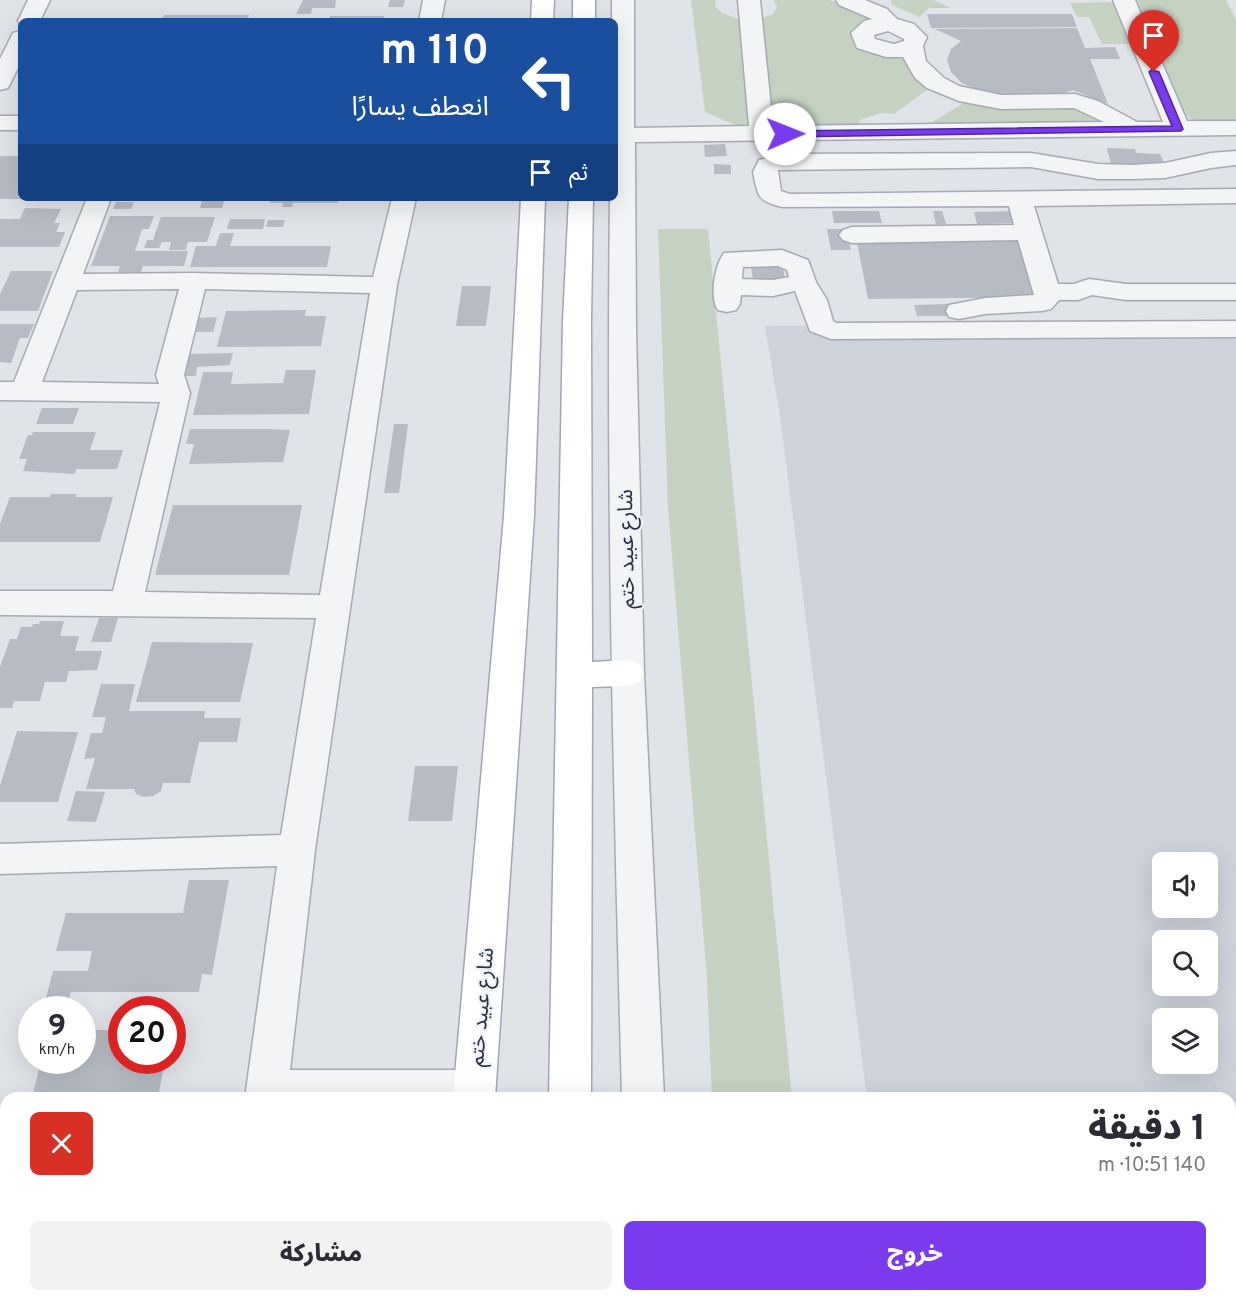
<!DOCTYPE html>
<html lang="ar">
<head>
<meta charset="utf-8">
<style>
  body { margin:0; font-family:Overpass,"Noto Sans Arabic",sans-serif; background:#f2f2f3; color:#2b2b33; direction:rtl; height:100vh; display:flex; flex-direction:column; font-size:22px; white-space:nowrap }
  * { box-sizing:border-box; margin:0 }
  p { font-size:20px; color:#7c7c81 }
  .icon { flex:none; width:33px; height:33px; fill:none; stroke:currentColor; stroke-width:2; stroke-linecap:round; stroke-linejoin:round }
  .map { position:relative; flex:1; overflow:hidden; direction:ltr }
  .side { position:absolute; left:0px; top:1092px; width:1236px; height:210px; display:flex; flex-direction:column; background:#fff; border-radius:18px 18px 0 0; box-shadow:0 6px 24px #0002; direction:rtl }
  .side>* { flex:none }
  .hud { position:absolute; left:18px; top:18px; width:600px; height:183px; border-radius:9px; box-shadow:0 6px 24px #0002; direction:rtl; background:#1a4fa0; color:#fff; overflow:hidden }
  .buttons { position:absolute; left:1152px; top:852px; display:grid; gap:12px }
  .buttons a { display:grid; place-items:center; width:66px; height:66px; border-radius:9px; background:#fff; box-shadow:0 6px 24px #0002; font-size:30px }
  .speed { position:absolute; left:18px; top:996px; display:flex; gap:12px; font-size:30px; font-weight:700; text-align:center }
  .speed>* { display:grid; place-content:center; width:78px; height:78px; border-radius:50%; background:#fff; box-shadow:0 6px 24px #0002; line-height:1 }
  .speed small { font-size:15px; font-weight:400 }
  .speed .limit { border:9px solid #d22; background:#fff; color:#111 }
  .pin { position:absolute; display:grid; place-items:center; width:51px; height:51px; color:#fff; margin:-62px -26px; border-radius:50% 50% 50% 0; rotate:-45deg; box-shadow:0 0 6px #0007 }
  .pin .icon { rotate:45deg }
  .me { position:absolute; width:66px; margin:-33px; rotate:89deg; stroke-linejoin:round; filter:drop-shadow(0 0 4px #0008) }
  .turn { display:flex; align-items:center; gap:21px; height:126px; padding:0 30px; font-size:27px }
  .turn .icon { width:78px; height:78px; stroke-width:2.5 }
  .turn b { display:block; font-size:42px; line-height:51px }
  .then { display:flex; align-items:center; height:57px; padding:0 30px; background:#0003; gap:12px; font-size:22px }
  .round { display:grid; place-items:center; flex:none; width:63px; height:63px; border-radius:9px; background:#f2f2f3 }
  .head { display:flex; align-items:center; justify-content:space-between; height:102px; padding:0 30px }
  h1 { font-size:36px; font-weight:800; line-height:45px }
  .primary-button { display:flex; gap:12px; margin-top:auto; padding:12px 30px }
  .primary-button a { flex:1; height:69px; border-radius:9px; background:#7c3aed; color:#fff; font-size:24px; font-weight:800; line-height:69px; text-align:center }
  .primary-button a+a { background:#f2f2f3; color:#2b2b33 }
  .map>svg:first-child { display:block }
  .built { fill:#ced2da; fill-rule:evenodd }
  .green { fill:#c5d1c1 }
  .building { fill:#b7bcc4 }
  .lines { fill:none; stroke-linecap:round; stroke-linejoin:round }
  .minor-casing { stroke:#a5aab2; stroke-width:3 }
  .major-casing { stroke:#a0a7b3; stroke-width:3 }
  .minor { fill:#f2f4f6; fill-rule:evenodd }
  .major { fill:#fff; fill-rule:evenodd }
  .route { fill:#7c3aed; stroke:#51269a; stroke-width:1.5 }
  .labels { text-anchor:middle; stroke-width:4.5; stroke-linejoin:round; paint-order:stroke }
  .street-label { font-size:21px; fill:#29313e; stroke:#eff2f6 }
</style>
</head>
<body>
<div class="map">
<svg width="1236" height="1302" viewBox="0 0 1236 1302">
  <rect width="100%" height="100%" fill="#e0e3e8"/>
  <path class="built" d="M1236 323V1302H893L892 1296H1230V1098H867L780 416 765 326ZM1162 862H1208V908H1162ZM1162 940H1208V986H1162ZM1162 1018H1208V1064H1162Z"/>
  <path class="green" d="M691 0H716L715 6 722 13 742 20 751 126H738L705 112Z
    M774 0H830L876 20 860 46 882 57 908 59 931 87 894 114 881 113 860 120 858 128 776 127 757 20 773 14 777 7Z
    M891 0H933L951 8H929L919 17 892 5Z
    M1137 0H1226L1236 20V120H1193L1185 115Z
    M1114 2 1134 44H1102L1089 17H1077L1070 3Z
    M967 101 1074 103 1109 123 934 127 931 123Z
    M658 229H708L792 1098H712L707 978 668 507Z
    M721 1296H810L811 1302H721Z"/>
  <path class="building" d="M303 0H336L335 8H312L311 14H296Z
    M390 0H405L403 7H388Z
    M927 14H1072L1077 27 931 28Z
    M164 15H249L247 21H161Z
    M330 16H384L383 21H329Z
    M1077 28 1085 48 1115 47 1120 59H1090L1108 104 1073 90 1050 98 1028 100 981 92 962 83 951 72 947 60 951 49 961 41 935 29Z
    M725 144 727 156 705 157 704 145Z
    M1107 148 1135 149 1136 153 1160 154 1165 165H1111Z
    M0 156H21V199H0Z
    M714 164 731 165V174H714Z
    M142 198H225L222 208H200L202 201H141Z
    M271 198H339L338 203H293L292 207H282L283 203H270Z
    M116 202H134L131 209H113Z
    M25 208 61 209 54 223H60L56 232H65L59 247H0V219H20Z
    M832 211H879L882 223H834Z
    M933 211H942L946 224H936Z
    M1019 211 1023 223 977 224 974 212Z
    M110 216H154L149 229H142L135 251H188L184 266H143L141 272H118L120 266H91Z
    M161 217H215L207 242H188L186 250H169L171 242H162L159 248H144L147 240H153Z
    M230 219H265L263 229H227Z
    M268 220H285L283 227H266Z
    M827 229H846L851 250H831Z
    M220 233H234L230 246H331L327 267H190L196 246H216Z
    M1024 240 1042 297 868 299 857 242Z
    M751 266H783L785 282 753 281Z
    M11 271H53L38 311H0V294Z
    M462 286H491L486 326H456Z
    M949 304 952 316H917L914 305Z
    M306 310 305 316H326L321 346 217 347 226 311Z
    M217 317 213 332H191L195 318Z
    M0 324H34L28 338H20L11 363 0 362Z
    M233 353 230 365 197 367 196 376H179L185 354Z
    M286 370H316L309 414 193 415 203 372H233L231 384 283 383Z
    M42 408H79L73 424H36Z
    M394 424H408L399 493H384Z
    M190 429H268L290 430 283 462 189 464 194 444H186Z
    M33 432H96L90 450H123L117 469H76L75 474 23 471 27 459H19L28 435H32Z
    M51 494H77L75 497H113L100 542H0V524L10 497H50Z
    M173 505H302L289 575H155Z
    M99 618H118L111 642H91Z
    M40 621H64L60 636H79L75 651H102L97 670 69 671 66 682H45L40 701H14L12 708H0V667L10 639H17L21 627H32L33 624H39Z
    M152 642 253 643 240 702H136Z
    M101 684H135L129 711H205L204 718H241L237 742H199L190 783H163L161 791 153 796 144 797 136 794 134 789H86L95 758 84 759 91 733H102L106 717H92Z
    M17 731 78 732 58 802H0V786Z
    M415 766H458L452 821H408Z
    M76 791 105 792 96 822 67 821Z
    M189 880H229L212 975 202 974 199 992H71L69 998H46L53 971H88L92 951H56L66 913H183Z
    M82 1030H122V1060H165L158 1098H32L41 1060H82Z
    M0 1195H6V1270H0Z"/>
  <g class="lines">
    <defs>
      <path id="minor" d="M28 0H50L40 21H21V25L18 21Z
        M423 0H445L441 21H419Z
        M612 0H634V128L749 126 738 0H760L773 126 1104 122 1074 108 1001 109 959 101 927 88 915 78 903 57H886L857 48 851 33 864 21 872 19 839 5 836 0H865L887 9 897 19 914 24 927 37 923 46 926 61 944 78 959 86 1001 95 1075 94 1098 101 1137 122H1163L1113 0H1135L1187 121H1236V135L635 142 636 328 644 673 664 1098H622C614 798 606 498 610 198H615V21H612ZM888 31 904 39V41L894 44 875 39 874 35Z
        M21 31V62L8 88 0 90V59L13 33Z
        M0 116H21V130H0Z
        M1236 151V165L1211 168 1165 178 1132 179H1098L1031 167 778 170 781 191 790 194 1236 189V203L1034 206 1058 284H1074L1089 279 1126 284H1236V300H1126L1092 295 1078 300H1059L1051 309 1042 311 985 314 959 319 949 317 946 311 949 305 985 298 1034 295 1018 240 852 243 843 240 839 235 843 230 852 227 1014 225 1009 206 782 207C757 201 758 196 753 172L759 160 781 154 1031 153 1098 164 1132 165 1165 163 1211 153Z
        M87 198H111L83 274 194 273 373 277 392 198H416L397 285 315 850 290 1070H474L488 1076 494 1089 490 1098H245L277 866 0 874V844L281 835 316 618 0 615V591H113L160 402 0 400V382H14ZM179 289 156 375 159 384 42 382 77 290ZM205 289 370 293 320 595 145 592 190 393 184 375Z
        M782 250 808 260 816 282 827 300 833 321 836 323 1236 321V337L831 339 810 331 795 291 773 296 741 295 740 304 736 310 727 312 718 310C709 297 715 265 724 253ZM778 266 787 270 789 277 773 280 742 279 743 267Z
        M224 1296H268L267 1302H223Z
        M629 1296H673V1302H629Z"/>
      <path id="major" d="M532 0H554L553 21H531Z
        M573 0H595V21H573Z
        M521 198H545L534 516 495 1098H453L504 516Z
        M569 198H593L591 321 592 662 627 660 639 664 644 673 639 682 627 686 592 687 591 1098H549L563 321Z
        M444 1296H488V1302H444Z
        M545 1296H589V1302H545Z"/>
    </defs>
    <use href="#minor" class="minor-casing"/>
    <use href="#major" class="major-casing"/>
    <use href="#minor" class="minor"/>
    <use href="#major" class="major"/>
  </g>
  <path class="route" d="M1151 70 1159 72 1183 129 1181 131 785 137 780 134 785 131 1172 126 1149 72Z"/>
  <g class="labels">
    <g class="street-label">
      <text transform="translate(626 549) rotate(-91)" y="7">شارع عبيد ختم</text>
      <text transform="translate(481 1007) rotate(-85)" y="7">شارع عبيد ختم</text>
    </g>
  </g>
</svg>
<div class="buttons">
<a><svg class="icon" aria-label="sound" viewBox="0 0 24 24"><path d="M4 9h4l5-4v14l-5-4H4zM17 9q2 3 0 6"/></svg></a>
<a><svg class="icon" aria-label="search" viewBox="0 0 24 24"><circle cx="10" cy="10" r="6"/><path d="M15 15l6 6"/></svg></a>
<a><svg class="icon" aria-label="layers" viewBox="0 0 24 24"><path d="M12 4l9 5-9 5-9-5zM3 14l9 5 9-5"/></svg></a>
</div>
<div class="speed"><div>9<small>km/h</small></div><div class="limit">20</div></div>
<div class="pin" style="left:1154px;top:72px;background:#d93025"><svg class="icon" aria-label="arrive" viewBox="0 0 24 24"><path d="M6 21V4h12l-3 4 3 4H6"/></svg></div>
<svg class="me" style="left:785px;top:134px" viewBox="-20 -20 40 40"><circle r="19" fill="#fff"/><path d="M0-13L10 11 0 6-10 11z" fill="#7c3aed"/></svg>
<div class="hud">
<div class="turn"><svg class="icon" aria-label="left" viewBox="0 0 24 24"><path d="M17 20v-9H6M10 6l-5 5 5 5"/></svg><div><b>110 m</b>انعطف يسارًا</div></div>
<div class="then">ثم<svg class="icon" aria-label="arrive" viewBox="0 0 24 24"><path d="M6 21V4h12l-3 4 3 4H6"/></svg></div>
</div>
<section class="side">
<div class="head"><div><h1>1 دقيقة</h1><p>140 m · 10:51</p></div><a class="round" style="background:#d93025;color:#fff"><svg class="icon" aria-label="close" viewBox="0 0 24 24"><path d="M6 6l12 12M18 6L6 18"/></svg></a></div>
<div class="primary-button"><a>خروج</a><a>مشاركة</a></div>
</section>
</div>
</body>
</html>
